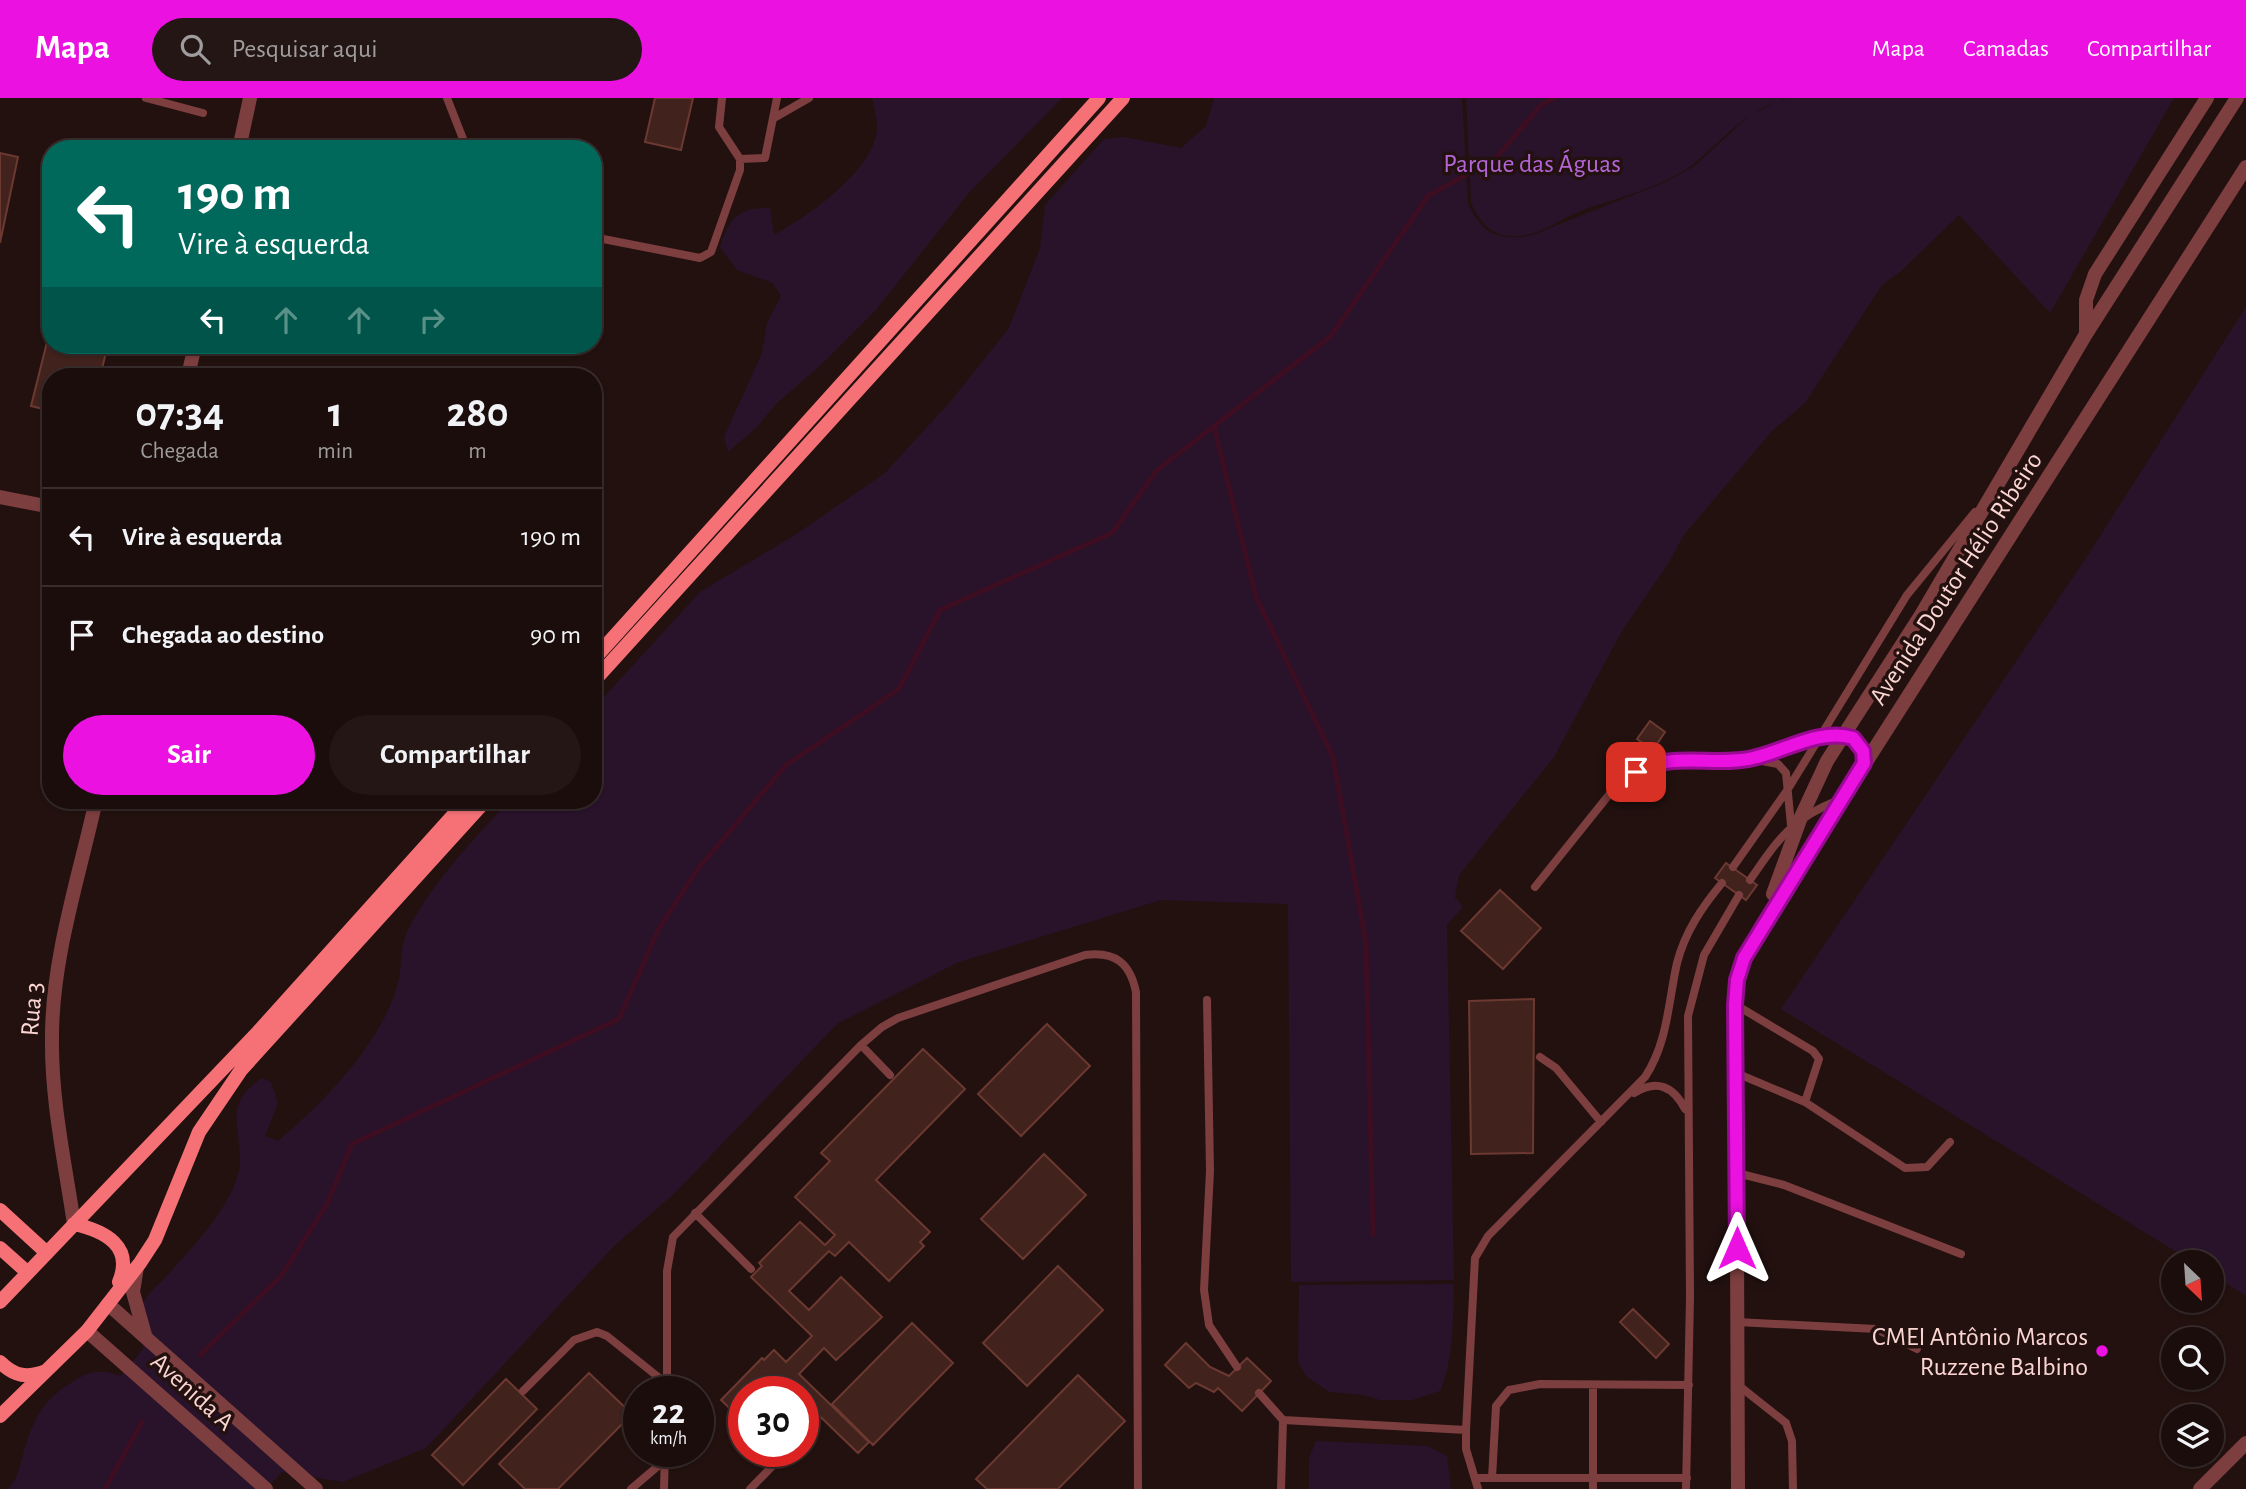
<!DOCTYPE html>
<html lang="pt">
<head>
<meta charset="utf-8">
<style>
  body { margin:0; font-family:"Alegreya Sans",sans-serif; background:#231614; color:#f1f3f6; height:100vh; display:flex; flex-direction:column; font-size:26px; white-space:nowrap }
  * { box-sizing:border-box; margin:0 }
  p { font-size:23px; color:#9f9c9d }
  .icon { flex:none; width:38px; height:38px; fill:none; stroke:currentColor; stroke-width:2; stroke-linecap:round; stroke-linejoin:round }
  .map { position:relative; flex:1; overflow:hidden }
  .sheet { position:absolute; left:42px; top:270px; width:560px; height:441px; display:flex; flex-direction:column; background:#1a0d0b; border-radius:28px; box-shadow:0 2px 5px #0004,0 0 0 2px #382d2c }
  .sheet>* { flex:none }
  .guide { position:absolute; left:42px; top:42px; width:560px; height:214px; border-radius:28px; box-shadow:0 2px 5px #0004,0 0 0 2px #382d2c; background:#00695c; color:#fff; overflow:hidden }
  .needle { width:46px; rotate:155deg }
  .controls { position:absolute; left:2161px; top:1152px; display:grid; gap:14px }
  .controls a { display:grid; place-items:center; width:63px; height:63px; border-radius:50%; background:#1a0d0b; box-shadow:0 2px 5px #0004,0 0 0 2px #382d2c; font-size:35px }
  .speed { position:absolute; left:623px; top:1278px; display:flex; gap:14px; font-size:35px; font-weight:700; text-align:center }
  .speed>* { display:grid; place-content:center; width:91px; height:91px; border-radius:50%; background:#1a0d0b; box-shadow:0 2px 5px #0004,0 0 0 2px #382d2c; line-height:1 }
  .speed small { font-size:18px; font-weight:400 }
  .speed .limit { border:10px solid #d22; background:#fff; color:#111 }
  .pin { position:absolute; display:grid; place-items:center; width:60px; height:60px; color:#fff; margin:-30px; border-radius:14px; box-shadow:0 4px 10px #0006 }
  .me { position:absolute; width:77px; margin:-38px; rotate:0deg; stroke-linejoin:round; filter:drop-shadow(0 0 5px #0008) }
  .turn { display:flex; align-items:center; gap:24px; height:147px; padding:0 21px; font-size:32px }
  .turn .icon { width:91px; height:91px; stroke-width:2.5 }
  .turn b { display:block; font-size:49px; line-height:60px }
  .lanes { display:flex; align-items:center; height:66px; padding:0 21px; background:#0003; justify-content:center; gap:35px; direction:ltr }
  .lanes .off { opacity:.35 }
  .eta { display:flex; justify-content:space-evenly; align-items:center; height:119px; text-align:center }
  .eta b { font-size:42px; font-weight:700; line-height:49px }
  .primary-button { display:flex; gap:14px; margin-top:auto; padding:14px 21px }
  .primary-button a { flex:1; height:80px; border-radius:42px; background:#ea11e1; color:#fff; font-size:28px; font-weight:700; line-height:80px; text-align:center }
  .primary-button a+a { background:#231614; color:#f1f3f6 }
  ul { padding:0; list-style:none }
  li { display:flex; align-items:center; gap:21px; height:98px; padding:0 21px; border-top:2px solid #382d2c }
  li div { flex:1 }
  li b { display:block; font-size:26px }
  li em { font-style:normal }
  header { display:flex; align-items:center; gap:42px; box-sizing:border-box; height:98px; padding:0 35px; background:#ea11e1; color:#fff }
  header strong { font-size:33px }
  nav { display:flex; gap:38px; margin-inline-start:auto; font-size:24px }
  .search { width:490px; height:63px; background:#231614; display:flex; align-items:center; gap:18px; box-sizing:border-box; padding:0 24px; border-radius:38px; color:#9f9c9d; font-size:26px }
  .map>svg:first-child { display:block }
  .green { fill:#29132b }
  .lines { fill:none; stroke-linecap:round; stroke-linejoin:round }
  .stream { stroke:#3d0d21; stroke-width:5 }
  .building { fill:#41221d; stroke:#6c3931; stroke-width:2 }
  .lane { stroke:#7d3e3f; stroke-width:8 }
  .street { stroke:#7d3e3f; stroke-width:14 }
  .secondary { stroke:#f57176; stroke-width:14 }
  .route-casing { stroke:#980b92; stroke-width:18 }
  .route { stroke:#ea11e1; stroke-width:12 }
  .poi-dot { fill:#ea11e1; stroke:#22110f; stroke-width:2.5 }
  .labels { text-anchor:middle; stroke-width:7; stroke-linejoin:round; paint-order:stroke }
  .park-label { font-size:26px; fill:#b465d7; stroke:#22110f }
  .street-label { font-size:26px; fill:#fcd6d3; stroke:#22110f }
  .poi-label { font-size:26px; fill:#fcd6d3; stroke:#22110f; text-anchor:end }
</style>
</head>
<body>
<header>
<strong>Mapa</strong>
<div class="search"><svg class="icon" aria-label="search" viewBox="0 0 24 24"><circle cx="10" cy="10" r="6"/><path d="M15 15l6 6"/></svg>Pesquisar aqui</div>
<nav><a>Mapa</a><a>Camadas</a><a>Compartilhar</a></nav>
</header>
<div class="map">
<svg width="2246" height="1391" viewBox="0 0 2246 1391">
  <rect width="100%" height="100%" fill="#22110f"/>
  <path class="green" d="M872 0H1062L968 96 875 213 821 267 777 305 756 330 728 354 724 339 762 255 767 225 781 198 773 185 737 172 720 149C729 120 739 109 770 110L774 137C807 119 872 74 877 33 878 23 874 10 872 0Z
    M1214 0H1462L1468 106C1483 137 1497 142 1530 138L1668 83 1696 67 1750 17 1777 4C1740 16 1721 45 1692 67 1661 90 1619 99 1583 112 1559 121 1537 141 1509 138 1489 136 1478 121 1471 105L1466 0H1784L1781 3 1786 0H2174L2050 215 1959 117 1900 174 1882 187 1805 305 1772 333 1683 438 1670 463 1622 533 1554 659 1459 777 1455 799 1463 809 1447 827 1454 1182 1291 1184 1288 806 1161 802 959 864 838 925 675 1095 614 1148 426 1350 343 1384 282 1374 266 1391H8C18 1380 19 1370 23 1357 32 1323 43 1301 74 1283 90 1273 102 1271 120 1278L144 1250C137 1235 135 1219 144 1204 148 1195 158 1187 165 1180 183 1159 204 1138 220 1114 228 1101 239 1082 240 1066 241 1026 223 1009 261 980L271 984 278 1005 265 1038 278 1043C324 1004 379 948 397 889 403 871 399 848 408 832 433 783 473 742 510 702H593V611L700 494 795 437 885 375 950 304 1009 230 1040 150 1045 107 1104 41 1124 39 1181 50 1206 28Z
    M2246 209V1198L2212 1176V1164H2193L1781 911 2086 460Z
    M1454 1186C1453 1220 1454 1261 1440 1293L1412 1302H1380L1363 1297 1329 1294 1306 1278 1298 1264 1299 1187Z
    M1316 1343 1427 1348 1447 1358 1451 1391H1309V1360Z"/>
  <g class="lines">
    <path class="stream" d="M1214 328 1256 499 1333 659 1366 845 1373 1137
      M200 1257 281 1178 327 1106 352 1046 619 921 658 832 697 772 786 667 899 591 940 512 1112 435 1157 372 1331 238 1428 98 1496 60 1541 7 1554 0
      M105 1391 142 1324"/>
  </g>
  <path class="building" d="M655 0H693L681 52 645 44Z
    M0 55 18 59 0 145Z
    M51 228V247H119L117 254 107 251 100 278H51V313L31 308Z
    M1650 623 1665 634 1653 652 1637 641Z
    M1726 765 1757 787 1746 802 1715 780Z
    M1500 792 1541 830 1503 871 1461 833Z
    M1534 901 1533 1055 1471 1056 1469 903Z
    M1047 926 1090 968 1021 1038 978 996Z
    M923 951 965 991 876 1082 930 1134 920 1144 924 1148 889 1183 849 1144 835 1158 829 1153 789 1193 809 1212 841 1179 882 1219 836 1262 824 1250 799 1276 869 1344 858 1355 803 1302V1293H744V1324L721 1302 762 1260 764 1262 774 1252 786 1264 812 1238 751 1179 762 1168 759 1165 800 1124 825 1147 835 1137 795 1099 830 1063 821 1055Z
    M1044 1056 1086 1097 1023 1161 981 1121Z
    M1058 1168 1103 1212 1027 1288 983 1245Z
    M1633 1211 1669 1246 1656 1260 1620 1224Z
    M912 1225 953 1265 873 1347 832 1306Z
    M1186 1245 1210 1269 1229 1278 1247 1260 1271 1283 1242 1313 1218 1290 1214 1294 1196 1285 1189 1290 1165 1267Z
    M589 1275 632 1316 558 1391H525L499 1366Z
    M1078 1277 1125 1323 1058 1391H987L976 1381Z
    M506 1281 537 1311 463 1387 432 1357Z"/>
  <g class="lines">
    <path class="lane" d="M146 0 203 15
      M447 0 467 51
      M774 20 809 0
      M740 61 765 60 777 0
      M593 139 700 160 711 154 740 72V61L719 29 722 0
      M1754 660 1819 639 1847 638 1860 648 1864 664
      M1733 769 1788 691 1907 497 1975 414
      M1750 782C1778 741 1792 720 1839 702
      M1535 789 1608 698 1636 674 1658 665 1751 661 1778 666 1786 675 1791 727
      M1207 902 1210 1073 1204 1192 1209 1227 1237 1269
      M1736 907 1813 953 1819 961 1805 1004
      M861 947 890 977
      M1540 959 1556 970 1601 1024
      M1736 975 1805 1004 1905 1070 1927 1069 1950 1044
      M1634 995C1657 981 1673 988 1685 1011
      M1737 1075 1784 1087 1961 1156
      M695 1115 751 1171
      M1737 1224 1876 1231 1917 1251
      M1593 1287V1391
      M1738 1287 1786 1325 1792 1343 1793 1391
      M523 1293 574 1242 597 1234 607 1238 667 1286
      M667 1293V1173L673 1139 861 947 882 929 898 920 1085 857C1115 853 1130 865 1136 894L1138 1391
      M1259 1295 1283 1322
      M803 1336 808 1331
      M1475 1380H1687
      M1492 1380 1496 1308 1509 1292 1540 1286 1689 1287
      M631 1391 664 1363
      M664 1391 665 1353
      M750 1391 787 1353
      M1281 1391 1283 1322 1466 1332
      M1478 1391 1466 1351V1332L1475 1160 1488 1138 1645 979C1668 944 1668 905 1677 865 1685 834 1702 809 1722 785
      M1686 1391 1690 1199 1688 918 1704 857 1739 797"/>
    <path class="street" d="M239 51 250 0
      M2086 234V202L2095 176 2207 0
      M188 278 195 247
      M0 399 51 409
      M1773 796 1801 719 1827 663 1921 517 2086 236 2237 0
      M74 1126C65 1065 51 1002 52 939 52 860 79 779 96 702
      M137 1169 133 1194 145 1237
      M108 1206 316 1391
      M87 1233 266 1391
      M1738 1391 1736 907 1740 872 1762 827 2246 69
      M2200 1391 2246 1345"/>
    <path class="secondary" d="M593 562 1099 0
      M593 584 1123 0
      M0 1112 47 1155
      M74 1126C105 1133 134 1148 119 1184
      M0 1150 27 1174
      M0 1204 258 934 467 702
      M0 1264C15 1279 27 1280 46 1273
      M0 1318 87 1233 140 1165 155 1142 199 1034 241 972 486 702"/>
  </g>
  <g class="lines">
    <defs>
      <path id="route" d="M1636 674C1669 653 1717 669 1753 660 1785 653 1820 630 1853 640L1863 653 1864 665 1744 860 1737 882 1735 907 1737 1150"/>
    </defs>
    <use href="#route" class="route-casing"/>
    <use href="#route" class="route"/>
  </g>
  <circle class="poi-dot" cx="2102" cy="1253" r="7"/>
  <g class="labels">
    <g class="park-label">
      <text x="1532" y="74">Parque das Águas</text>
    </g>
    <g class="street-label">
      <text transform="translate(1955 480) rotate(-57)" y="9">Avenida Doutor Hélio Ribeiro</text>
      <text transform="translate(31 911) rotate(-85)" y="9">Rua 3</text>
      <text transform="translate(193 1293) rotate(42)" y="9">Avenida A</text>
    </g>
    <g class="poi-label">
      <text x="2088" y="1247">CMEI Antônio Marcos<tspan x="2088" dy="30">Ruzzene Balbino</tspan></text>
    </g>
  </g>
</svg>
<div class="controls">
<a><svg class="needle" viewBox="-14 -14 28 28"><path d="M0-13l5 13h-10z" fill="#e53935"/><path d="M0 13l5-13h-10z" fill="#9f9c9d"/></svg></a>
<a><svg class="icon" aria-label="search" viewBox="0 0 24 24"><circle cx="10" cy="10" r="6"/><path d="M15 15l6 6"/></svg></a>
<a><svg class="icon" aria-label="layers" viewBox="0 0 24 24"><path d="M12 4l9 5-9 5-9-5zM3 14l9 5 9-5"/></svg></a>
</div>
<div class="speed"><div>22<small>km/h</small></div><div class="limit">30</div></div>
<div class="pin" style="left:1636px;top:674px;background:#d93025"><svg class="icon" aria-label="arrive" viewBox="0 0 24 24"><path d="M6 21V4h12l-3 4 3 4H6"/></svg></div>
<svg class="me" style="left:1737px;top:1150px" viewBox="-20 -20 40 40"><path d="M0-17L14 15 0 8-14 15z" fill="#ea11e1" stroke="#fff" stroke-width="4"/></svg>
<div class="guide">
<div class="turn"><svg class="icon" aria-label="left" viewBox="0 0 24 24"><path d="M17 20v-9H6M10 6l-5 5 5 5"/></svg><div><b>190 m</b>Vire à esquerda</div></div>
<div class="lanes"><svg class="icon" aria-label="left" viewBox="0 0 24 24"><path d="M17 20v-9H6M10 6l-5 5 5 5"/></svg><svg class="icon off" aria-label="ahead" viewBox="0 0 24 24"><path d="M12 20V5M6 11l6-6 6 6"/></svg><svg class="icon off" aria-label="ahead" viewBox="0 0 24 24"><path d="M12 20V5M6 11l6-6 6 6"/></svg><svg class="icon off" aria-label="right" viewBox="0 0 24 24"><path d="M7 20v-9h11M14 6l5 5-5 5"/></svg></div>
</div>
<section class="sheet">
<div class="eta">
<div><b>07:34</b><p>Chegada</p></div>
<div><b>1</b><p>min</p></div>
<div><b>280</b><p>m</p></div>
</div>
<ul>
<li><svg class="icon" aria-label="left" viewBox="0 0 24 24"><path d="M17 20v-9H6M10 6l-5 5 5 5"/></svg><div><b>Vire à esquerda</b></div><em>190 m</em></li>
<li><svg class="icon" aria-label="arrive" viewBox="0 0 24 24"><path d="M6 21V4h12l-3 4 3 4H6"/></svg><div><b>Chegada ao destino</b></div><em>90 m</em></li>
</ul>
<div class="primary-button"><a>Sair</a><a>Compartilhar</a></div>
</section>
</div>
</body>
</html>
